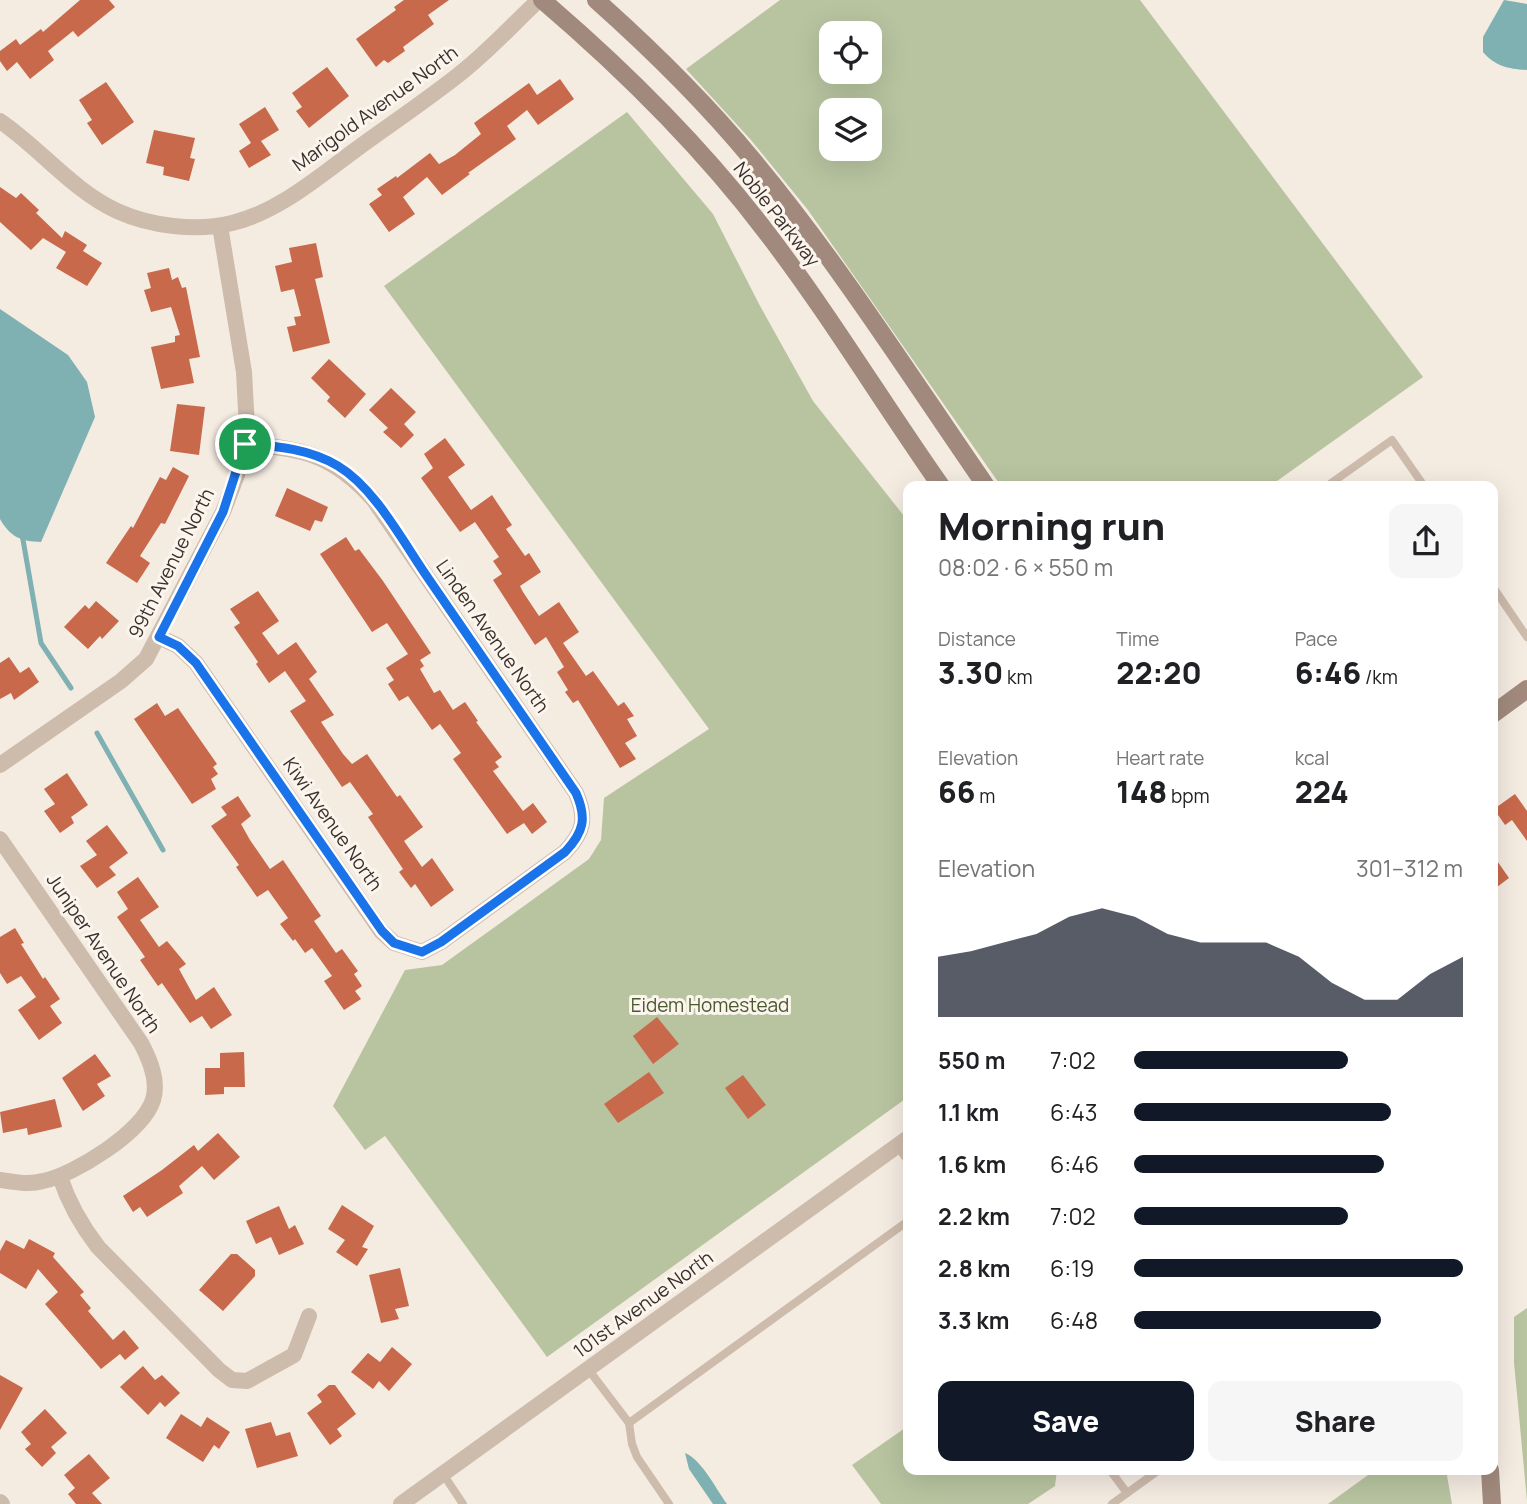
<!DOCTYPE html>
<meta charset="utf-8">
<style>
body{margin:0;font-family:Manrope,sans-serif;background:#f6f6f6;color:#202124;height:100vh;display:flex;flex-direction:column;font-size:26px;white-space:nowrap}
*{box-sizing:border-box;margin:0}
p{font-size:23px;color:#757577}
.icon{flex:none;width:38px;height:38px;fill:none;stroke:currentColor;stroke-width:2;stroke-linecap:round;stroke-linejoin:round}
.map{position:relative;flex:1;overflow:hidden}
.sheet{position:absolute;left:903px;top:481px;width:595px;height:994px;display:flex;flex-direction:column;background:#fff;border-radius:14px;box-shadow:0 7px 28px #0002}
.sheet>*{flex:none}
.controls{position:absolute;left:819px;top:21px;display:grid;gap:14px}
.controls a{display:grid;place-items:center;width:63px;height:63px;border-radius:14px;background:#fff;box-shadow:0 7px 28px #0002;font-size:35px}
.pin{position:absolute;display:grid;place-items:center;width:60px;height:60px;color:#fff;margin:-30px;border:4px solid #fff;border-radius:50%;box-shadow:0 2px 7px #0007}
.round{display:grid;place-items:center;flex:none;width:74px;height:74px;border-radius:14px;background:#f6f6f6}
.overview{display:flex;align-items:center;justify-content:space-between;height:119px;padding:0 35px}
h1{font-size:38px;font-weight:800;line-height:52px}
.figures{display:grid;grid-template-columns:repeat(3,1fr);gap:10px;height:119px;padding:7px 35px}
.figures div{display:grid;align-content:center}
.figures b{font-size:30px;font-weight:800}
.figures small{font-size:19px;font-weight:400}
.figures p{font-size:19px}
.chart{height:196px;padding:14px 35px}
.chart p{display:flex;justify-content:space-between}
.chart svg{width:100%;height:126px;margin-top:7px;fill:#111827;opacity:.7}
.button{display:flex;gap:14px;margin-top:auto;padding:14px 35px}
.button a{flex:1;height:80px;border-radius:14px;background:#111827;color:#fff;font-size:28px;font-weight:800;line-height:80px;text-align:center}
.button a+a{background:#f6f6f6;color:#202124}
ul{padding:0 35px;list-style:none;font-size:23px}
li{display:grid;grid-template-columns:112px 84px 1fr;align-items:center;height:52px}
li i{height:18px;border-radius:9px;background:#111827}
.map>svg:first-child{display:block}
</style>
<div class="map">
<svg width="1527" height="1504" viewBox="0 0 1527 1504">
<rect width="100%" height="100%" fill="#f4ebe1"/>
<!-- green -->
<g fill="#b8c4a0" fill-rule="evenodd">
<path d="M780,0H1140L1423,377L1270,486H1001L808,210L751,140L686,69ZM831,33H870V72H831ZM831,110H870V149H831Z"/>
<polygon points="627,112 713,214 759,304 813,401 908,521 908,1097 547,1357 385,1136 365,1150 333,1106 405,970 442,965 589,859 601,840 604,798 709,729 384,286"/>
<polygon points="1527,1308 1527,1501 1514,1362 1514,1317"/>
<polygon points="908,1426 908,1470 1057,1470 1055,1486 1028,1504 881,1504 852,1465"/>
<polygon points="1375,1470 1446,1470 1452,1504 1328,1504"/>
</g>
<!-- water -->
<g fill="#7fb0b2">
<path d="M1504,0L1527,4V70C1508,69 1495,66 1483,52V37Z"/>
<path d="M0,309L68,355L87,382L95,417L41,542C21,541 11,538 0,519Z"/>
<path d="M685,1453C702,1460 716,1489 727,1504H713L689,1469Z"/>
</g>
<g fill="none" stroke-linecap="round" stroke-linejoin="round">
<!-- stream -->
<g stroke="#7fb0b2" stroke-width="5">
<polyline points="22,534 41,643 71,688"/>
<polyline points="97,733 163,850"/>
</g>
</g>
<!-- building -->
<g fill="#c8694b">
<polygon points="80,0 109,0 115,7 78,37 73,31 48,51 54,60 30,79 17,62 7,71 0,61 0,51 16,39 20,45 41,29 43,32"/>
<polygon points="404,0 449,0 428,15 434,24 403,47 405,51 388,63 384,60 376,67 356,39 396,10 394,7"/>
<polygon points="327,67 349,96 309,128 296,111 302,107 292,93"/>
<polygon points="560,79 574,99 538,125 527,110 507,126 516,139 468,173 470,174 442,195 427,177 403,197 415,214 389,232 369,204 382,195 377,189 396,176 397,178 430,153 439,164 455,155 481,134 474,123 529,83 537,95"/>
<polygon points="106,82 134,122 102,145 87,123 92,120 79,100"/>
<polygon points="265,107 279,130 261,141 271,155 249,168 239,151 251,143 239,124"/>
<polygon points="154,130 195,138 190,158 195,159 189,181 163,175 164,167 146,163"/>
<polygon points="0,187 16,198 21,193 39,210 36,213 62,238 65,231 87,245 83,251 102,263 87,286 56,268 66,252 43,238 31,250 0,222"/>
<polygon points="316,243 323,277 315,279 330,343 293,352 287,327 296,325 294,317 301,316 294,289 281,292 275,266 292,262 289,248"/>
<polygon points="169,268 172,280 178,277 182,288 186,287 200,357 189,359 194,383 161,389 151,347 175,342 175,336 180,335 171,307 151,312 144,290 151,288 147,273"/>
<polygon points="329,359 366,394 345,418 327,401 330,397 311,378"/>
<polygon points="391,388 416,412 404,424 414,435 401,448 383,432 388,428 369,410"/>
<polygon points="177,404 205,407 199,455 170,451"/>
<polygon points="445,438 465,465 448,477 471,510 492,495 512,525 506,529 525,556 529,553 541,572 520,586 523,592 539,616 559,602 579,632 563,643 586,676 593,671 618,706 624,702 634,716 627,719 637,736 625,743 636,759 620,768 578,700 573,703 565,692 568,690 557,672 564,667 546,637 535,645 493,580 502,574 493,561 499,557 475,522 460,532 421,478 433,468 424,454"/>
<polygon points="173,467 189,476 165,524 161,523 140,556 150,563 137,583 106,563 131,526 133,528 160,477 166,480"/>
<polygon points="287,488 328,507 322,522 315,520 310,531 275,516"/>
<polygon points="346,537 355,551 359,549 383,581 431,653 420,660 424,666 420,669 434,693 440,690 453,710 465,702 478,721 476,722 502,757 495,762 499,767 493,771 523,811 533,803 547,822 532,834 524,823 507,834 453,759 461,753 440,724 432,730 408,696 399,701 388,684 394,680 386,668 408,654 387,623 372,632 320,554"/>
<polygon points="258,591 279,621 262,633 278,655 296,642 317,672 309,679 334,715 321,722 343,754 352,764 367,754 397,797 400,795 423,827 404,841 422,867 432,858 454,890 431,907 415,884 411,888 399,872 403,869 368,817 373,814 350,782 342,787 290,711 306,701 285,671 269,683 256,664 258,662 234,627 240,623 230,609"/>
<polygon points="96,601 119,621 102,639 100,636 88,649 64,627 85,605 89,609"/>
<polygon points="9,657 20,673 29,667 39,682 14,700 11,693 0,699 0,663"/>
<polygon points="157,703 165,716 178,708 217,764 213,767 218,774 211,779 216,789 192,804 134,719"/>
<polygon points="67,773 88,805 71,817 74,823 60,833 44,811 55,804 44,789"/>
<polygon points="1515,794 1527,811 1527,841 1512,820 1505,825 1494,809"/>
<polygon points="238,796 251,816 241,824 250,840 270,869 283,860 321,916 314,921 336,953 342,949 358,971 354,974 362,986 355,991 361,999 344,1010 324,981 332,976 312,948 305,953 295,939 293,941 280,924 288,918 268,890 257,897 236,867 239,865 211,826 227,815 221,807"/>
<polygon points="107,825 128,853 109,867 116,875 97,888 80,866 97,855 86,841"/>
<polygon points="1493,855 1509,878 1493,890"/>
<polygon points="138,877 159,907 140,920 159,947 167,941 186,964 179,969 196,1000 214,987 232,1015 211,1029 202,1016 190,1023 162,983 158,986 140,960 145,957 117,917 128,909 117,892"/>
<polygon points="15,928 24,943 21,944 43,979 45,977 60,999 50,1006 62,1023 39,1040 18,1010 36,997 21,976 7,984 0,973 0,937"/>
<polygon points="657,1017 679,1044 653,1064 633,1036"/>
<polygon points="244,1052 245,1087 224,1087 224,1094 205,1095 205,1068 220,1068 220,1053"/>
<polygon points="95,1054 111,1076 97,1084 105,1096 83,1111 62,1078"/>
<polygon points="649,1072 664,1093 618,1123 604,1104"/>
<polygon points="743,1075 766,1105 748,1119 725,1088"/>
<polygon points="55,1099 62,1127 28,1135 27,1128 3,1133 0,1112"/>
<polygon points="218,1133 240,1157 214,1180 202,1166 179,1186 183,1193 147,1217 140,1207 133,1212 123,1196 162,1170 194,1145 198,1151"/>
<polygon points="342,1205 374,1226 362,1247 368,1249 357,1266 336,1252 345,1240 328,1229"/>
<polygon points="279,1206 289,1229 295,1225 304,1244 279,1255 271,1237 256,1244 246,1221"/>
<polygon points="29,1239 55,1253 53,1257 84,1292 80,1295 91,1308 88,1311 113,1340 124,1330 139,1348 125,1360 120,1354 101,1369 45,1304 58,1292 38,1269 26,1289 0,1273 0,1251 6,1240 24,1249"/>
<polygon points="231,1254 237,1254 255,1270 255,1276 223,1311 199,1290"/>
<polygon points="400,1268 409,1306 395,1309 399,1319 381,1323 369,1275"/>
<polygon points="392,1347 412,1364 389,1391 379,1381 373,1389 351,1372 368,1353 380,1362"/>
<polygon points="143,1366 155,1380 162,1375 180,1393 165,1407 160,1402 148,1415 120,1387"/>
<polygon points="0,1375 23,1388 0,1430"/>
<polygon points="329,1385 335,1385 356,1414 337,1429 342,1436 330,1445 307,1413 322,1402 317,1395"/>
<polygon points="45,1409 67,1433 51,1447 56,1453 42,1467 25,1449 31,1444 21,1432"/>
<polygon points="181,1414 201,1427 207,1417 230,1432 219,1449 214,1445 203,1462 166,1438"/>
<polygon points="271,1422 276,1436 290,1432 298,1456 257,1468 245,1429"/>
<polygon points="89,1454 110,1478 92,1493 102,1504 76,1504 68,1494 75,1488 64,1475"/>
</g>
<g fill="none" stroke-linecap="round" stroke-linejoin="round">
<!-- lane -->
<g stroke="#cdbbac" stroke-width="8">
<polyline points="1327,486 1392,440 1424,486"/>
<polyline points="1493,587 1527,637"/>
<polyline points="897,1146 908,1161"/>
<polyline points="588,1369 629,1423 632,1444 637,1457 669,1504"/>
<polyline points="629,1423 908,1221"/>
<polyline points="1110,1470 1127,1493"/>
<polyline points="443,1474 463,1504"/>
<polyline points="1112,1504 1159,1470"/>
</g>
<!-- street -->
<g stroke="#cdbbac" stroke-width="16">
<path d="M0,121C41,149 72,190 117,211C150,226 196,232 232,223C278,212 317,178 354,151C388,126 424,102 457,76C487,53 512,25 539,0"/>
<path d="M159,637L178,646L196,663L381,931L394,943L422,952L441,942L565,852C584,832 587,818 576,793L373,499C333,455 303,448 245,444"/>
<polyline points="0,765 121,681 146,659 223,512 237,475 245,444 247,429 244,372 220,226"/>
<path d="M0,839L141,1043C150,1060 159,1081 153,1100C143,1132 74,1175 43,1181C29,1185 14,1182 0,1180"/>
<path d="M60,1177C69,1204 81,1225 98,1247L219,1370L232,1380L247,1381L294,1355L309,1316"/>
<polyline points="0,1502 2,1504"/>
<polyline points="401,1504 908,1138"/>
</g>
<!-- secondary -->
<g stroke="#a18a7d" stroke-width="18">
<path d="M542,0C624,70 701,146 767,233C829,314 882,402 941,486"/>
<path d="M596,0C651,49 705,102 752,159C838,262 910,376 986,486"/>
<polyline points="1493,714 1527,689"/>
<polyline points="1490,1470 1492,1504"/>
</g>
</g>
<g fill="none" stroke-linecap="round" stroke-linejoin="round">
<defs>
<path id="route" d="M245,444C277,446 310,449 338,466C375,488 403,542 428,578C477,650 527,721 576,793C587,818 584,832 565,852L441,942L422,952L394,943L382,931L196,663L178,646L159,637L223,512Z"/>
</defs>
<!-- route casing -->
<use href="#route" stroke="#fff" stroke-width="14"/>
<!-- route -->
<use href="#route" stroke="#1a73e8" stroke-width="9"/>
</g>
<g text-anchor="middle" stroke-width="6" stroke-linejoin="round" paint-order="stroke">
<!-- street labels -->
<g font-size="19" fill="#3b302b" stroke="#fbf5ee">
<text transform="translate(375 108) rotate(-36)" y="7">Marigold Avenue North</text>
<text transform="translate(777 214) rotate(52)" y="7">Noble Parkway</text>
<text transform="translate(171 563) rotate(-63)" y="7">99th Avenue North</text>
<text transform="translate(493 636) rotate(55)" y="7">Linden Avenue North</text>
<text transform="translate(333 824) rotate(55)" y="7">Kiwi Avenue North</text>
<text transform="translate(104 953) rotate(56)" y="7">Juniper Avenue North</text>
<text transform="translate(643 1304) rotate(-36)" y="7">101st Avenue North</text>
</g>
<!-- park labels -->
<g font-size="19" fill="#4a5a2e" stroke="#fbf5ee">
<text x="710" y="1012">Eidem Homestead</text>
</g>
</g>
</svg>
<div class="controls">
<a><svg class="icon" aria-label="locate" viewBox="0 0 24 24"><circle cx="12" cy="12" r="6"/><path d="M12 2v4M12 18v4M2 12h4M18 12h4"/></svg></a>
<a><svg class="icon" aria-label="layers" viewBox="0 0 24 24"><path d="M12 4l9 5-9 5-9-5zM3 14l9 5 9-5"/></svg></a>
</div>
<div class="pin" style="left:245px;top:444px;background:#1e9e55"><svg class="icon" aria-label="arrive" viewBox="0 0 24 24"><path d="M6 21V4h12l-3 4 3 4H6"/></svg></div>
<section class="sheet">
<div class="overview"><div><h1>Morning run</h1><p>08:02 · 6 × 550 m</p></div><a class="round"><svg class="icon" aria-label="share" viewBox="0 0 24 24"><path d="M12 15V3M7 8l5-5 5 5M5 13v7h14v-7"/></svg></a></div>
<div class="figures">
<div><p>Distance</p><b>3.30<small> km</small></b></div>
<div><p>Time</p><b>22:20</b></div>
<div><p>Pace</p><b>6:46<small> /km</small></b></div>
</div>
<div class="figures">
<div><p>Elevation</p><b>66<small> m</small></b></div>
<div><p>Heart rate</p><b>148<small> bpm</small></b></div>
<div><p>kcal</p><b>224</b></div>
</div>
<div class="chart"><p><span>Elevation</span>301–312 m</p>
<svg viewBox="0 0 160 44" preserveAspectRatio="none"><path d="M0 44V23L10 21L20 18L30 15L40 9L50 6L60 9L70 15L80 18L90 18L100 18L110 23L120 32L130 38L140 38L150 29L160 23V44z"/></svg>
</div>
<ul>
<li><b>550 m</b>7:02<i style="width:65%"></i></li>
<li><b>1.1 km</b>6:43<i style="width:78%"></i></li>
<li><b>1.6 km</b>6:46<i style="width:76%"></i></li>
<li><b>2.2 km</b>7:02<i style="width:65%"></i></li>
<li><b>2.8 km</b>6:19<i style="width:100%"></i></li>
<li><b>3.3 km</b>6:48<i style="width:75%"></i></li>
</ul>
<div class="button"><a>Save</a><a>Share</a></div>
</section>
</div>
